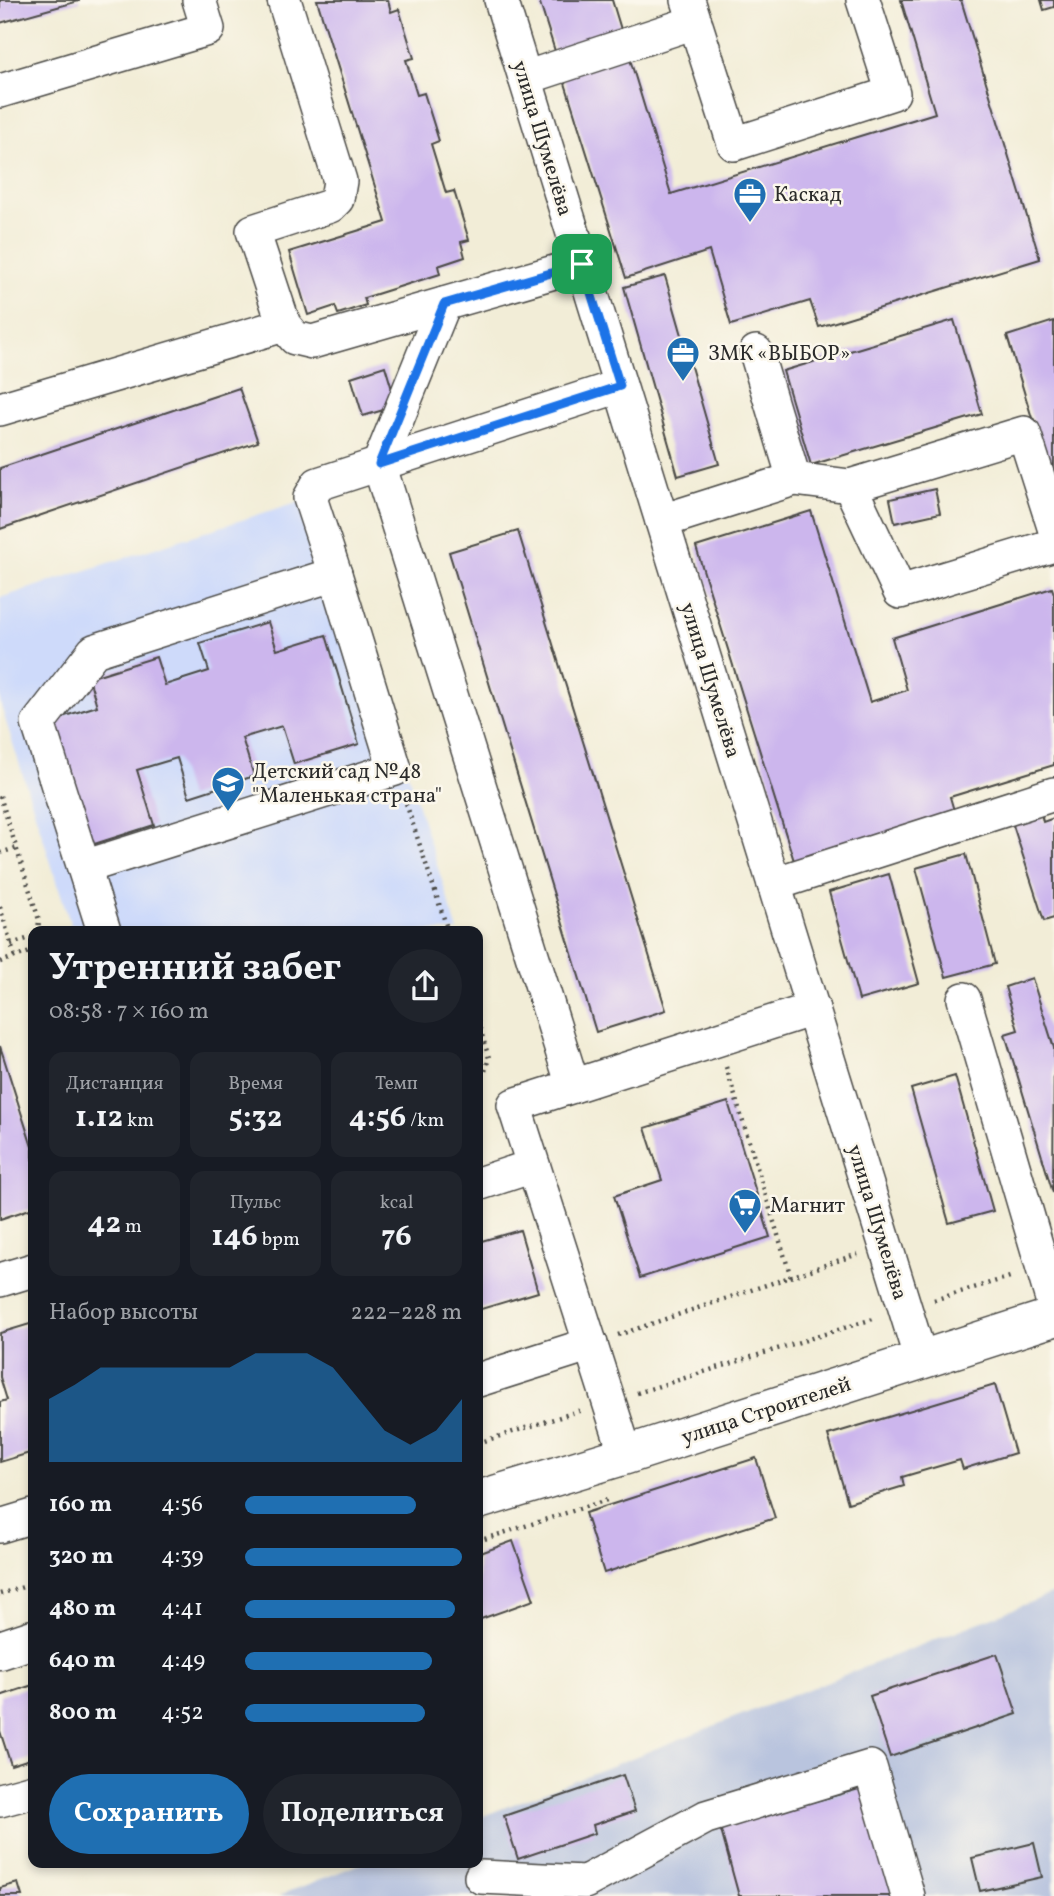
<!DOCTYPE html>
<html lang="ru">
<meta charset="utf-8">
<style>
body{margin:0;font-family:Vollkorn,serif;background:#20242c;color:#f1f3f6;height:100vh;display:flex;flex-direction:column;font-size:26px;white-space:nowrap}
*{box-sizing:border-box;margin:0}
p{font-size:23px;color:#9ea1a6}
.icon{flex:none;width:38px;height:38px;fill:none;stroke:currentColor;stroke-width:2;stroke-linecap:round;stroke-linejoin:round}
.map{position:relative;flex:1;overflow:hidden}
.side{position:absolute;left:28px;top:926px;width:455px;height:942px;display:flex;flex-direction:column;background:#171b24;border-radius:14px;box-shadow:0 4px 10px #0003}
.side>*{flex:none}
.pin{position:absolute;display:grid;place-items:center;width:60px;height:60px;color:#fff;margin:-30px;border-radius:14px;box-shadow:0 4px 10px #0006}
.round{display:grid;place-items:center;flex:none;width:74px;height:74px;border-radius:37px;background:#20242c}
.headline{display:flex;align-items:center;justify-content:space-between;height:119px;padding:0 21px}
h1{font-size:38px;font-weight:700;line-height:52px}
.figures{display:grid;grid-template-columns:repeat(3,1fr);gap:10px;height:119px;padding:7px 21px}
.figures div{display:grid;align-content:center;border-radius:14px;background:#20242c;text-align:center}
.figures b{font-size:30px;font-weight:700}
.figures small{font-size:19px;font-weight:400}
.figures p{font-size:19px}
.chart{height:196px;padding:14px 21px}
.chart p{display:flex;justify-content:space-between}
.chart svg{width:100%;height:126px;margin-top:7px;fill:#1f6fb2;opacity:.7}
.action{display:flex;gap:14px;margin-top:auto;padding:14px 21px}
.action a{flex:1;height:80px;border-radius:42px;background:#1f6fb2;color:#fff;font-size:28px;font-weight:700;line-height:80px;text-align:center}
.action a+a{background:#20242c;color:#f1f3f6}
ul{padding:0 21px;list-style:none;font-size:23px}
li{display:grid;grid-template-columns:112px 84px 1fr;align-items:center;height:52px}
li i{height:18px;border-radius:9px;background:#1f6fb2}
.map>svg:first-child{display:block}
</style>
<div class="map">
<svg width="1054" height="1896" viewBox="0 0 1054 1896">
<rect width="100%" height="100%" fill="#fbf7ec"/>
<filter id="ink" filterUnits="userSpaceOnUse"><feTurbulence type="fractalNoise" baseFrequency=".0143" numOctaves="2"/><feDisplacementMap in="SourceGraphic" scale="14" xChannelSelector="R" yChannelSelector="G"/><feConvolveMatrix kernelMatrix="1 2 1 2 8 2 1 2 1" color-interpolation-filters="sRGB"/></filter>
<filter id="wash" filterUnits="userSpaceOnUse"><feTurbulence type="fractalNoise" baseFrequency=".00686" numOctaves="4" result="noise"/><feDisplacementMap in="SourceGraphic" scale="28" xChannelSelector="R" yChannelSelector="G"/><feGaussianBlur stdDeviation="1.57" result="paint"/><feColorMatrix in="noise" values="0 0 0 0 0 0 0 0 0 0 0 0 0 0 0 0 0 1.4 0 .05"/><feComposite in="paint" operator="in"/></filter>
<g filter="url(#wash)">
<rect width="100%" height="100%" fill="#f2edd7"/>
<!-- built -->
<polygon fill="#cedafa" points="319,495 458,931 80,931 77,924 71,926 0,703 0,598"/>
<!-- industrial -->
<polygon fill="#b9c4de" points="1054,1593 1054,1896 278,1896 365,1862 478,1862 478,1818"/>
<g id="blocks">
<!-- building -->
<g fill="#ccb6ed">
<polygon points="0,0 79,0 79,1 0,23"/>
<polygon points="317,0 388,0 391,12 399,9 414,58 406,60 417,95 424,93 439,141 431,144 446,193 454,191 469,240 461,242 465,257 438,266 440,274 364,298 366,305 338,314 335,306 308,315 289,252 386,222"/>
<polygon points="539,0 612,0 671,194 935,113 901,0 961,0 1040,259 819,327 810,301 731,325 709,251 626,278"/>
<polygon points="1041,0 1054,0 1054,7 1044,10"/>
<polygon points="665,276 719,464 678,476 624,287"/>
<polygon points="954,320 982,414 811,465 783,371"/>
<polygon points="1054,321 1054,487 1053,487 1007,336"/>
<polygon points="385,366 397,406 363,416 351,377"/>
<polygon points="239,388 258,442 0,529 0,468"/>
<polygon points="935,489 940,513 895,523 890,499"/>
<polygon points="811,511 870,702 907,690 892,638 1052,588 1054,594 1054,765 950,797 955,814 795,864 696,547"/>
<polygon points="518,531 666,1010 596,1032 449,552"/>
<polygon points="268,622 277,650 326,635 359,744 294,764 282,726 242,738 254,776 189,797 177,758 137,770 154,825 88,846 49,721 97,706 89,678 156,657 165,685 209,671 200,643"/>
<polygon points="1041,813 1043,822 1054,818 1054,918 1044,921 1012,822"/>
<polygon points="966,854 995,964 946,977 916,868"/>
<polygon points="889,874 919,983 859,1000 829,892"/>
<polygon points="1032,978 1054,1048 1053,1193 1005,1034 1018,1030 1005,987"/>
<polygon points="0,1046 33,1150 33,1208 0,1219"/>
<polygon points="955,1076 993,1211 949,1223 911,1089"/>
<polygon points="728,1102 770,1237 640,1278 614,1196 662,1180 645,1128"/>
<polygon points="520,1230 538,1292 478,1310 478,1242"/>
<polygon points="33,1323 33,1452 0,1462 0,1402 7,1400 0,1377 0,1333"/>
<polygon points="995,1385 1015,1453 963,1469 960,1460 902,1477 904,1486 848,1503 828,1435"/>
<polygon points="756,1458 775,1518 604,1573 585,1513"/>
<polygon points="513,1541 534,1600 478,1620 478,1554"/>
<polygon points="997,1654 1017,1714 890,1757 870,1696"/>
<polygon points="33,1685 33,1758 11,1765 0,1731 0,1696"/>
<polygon points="623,1775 635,1811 593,1825 595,1833 518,1859 504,1816"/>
<polygon points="863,1788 892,1896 739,1896 720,1827"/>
<polygon points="1034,1843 1042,1877 980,1891 972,1858"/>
<polygon points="18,1883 22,1896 0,1896 0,1888"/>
</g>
</g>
</g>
<g filter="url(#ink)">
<use href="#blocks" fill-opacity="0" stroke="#494845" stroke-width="2"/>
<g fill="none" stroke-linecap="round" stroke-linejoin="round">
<defs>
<g id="minor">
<polyline points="284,0 340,181 337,199 330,206 253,231 284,325 295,338 312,342 582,264"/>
<polyline points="501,0 921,1360"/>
<polyline points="688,0 734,144 893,93 863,0"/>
<polyline points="525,78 695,22"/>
<polyline points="0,91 208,29 199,0"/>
<polyline points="444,304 379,464 573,1086"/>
<polyline points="756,352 794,479"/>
<polyline points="0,409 284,325"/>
<polyline points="850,486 900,592 1054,545"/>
<polyline points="662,521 794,479 850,486 1024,433 1054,527"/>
<polyline points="84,867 395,769 335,574"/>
<polyline points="774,884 1054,794"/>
<polyline points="104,931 38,723 94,651 335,574 310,498 318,484 620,386"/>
<polyline points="964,999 1054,1306"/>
<polyline points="478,1184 533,1166"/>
<polyline points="0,1280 33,1270"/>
<polyline points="478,1380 591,1344"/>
<polyline points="626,1455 514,1105 813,1009"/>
<polyline points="0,1526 33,1516"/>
<polyline points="0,1800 33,1791"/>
<polyline points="481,1877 585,1882 706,1817 870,1767 908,1896"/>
</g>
<g id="major">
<polyline points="478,1500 626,1455 1054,1317"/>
<polyline points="0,1650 33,1639"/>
</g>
</defs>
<!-- minor casing -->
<use href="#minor" stroke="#494845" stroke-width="36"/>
<!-- major casing -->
<use href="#major" stroke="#494845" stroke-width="41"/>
<!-- path -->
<g stroke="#494845" stroke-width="4.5" stroke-dasharray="2 5" stroke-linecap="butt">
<polyline points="0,796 39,920 38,931"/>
<polyline points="404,797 448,931"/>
<polyline points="0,853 16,848"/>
<polyline points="0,907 15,957"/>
<polyline points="11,944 33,937"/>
<polyline points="0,962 33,951"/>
<polyline points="478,1022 489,1058 485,1071"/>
<polyline points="726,1067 791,1277"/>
<polyline points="934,1300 1013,1276"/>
<polyline points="618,1335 858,1254"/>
<polyline points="637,1393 876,1318"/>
<polyline points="478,1443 582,1410"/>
<polyline points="478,1541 610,1499"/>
<polyline points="0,1594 33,1584"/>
</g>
<!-- minor -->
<use href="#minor" stroke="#fff" stroke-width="33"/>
<!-- major -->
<use href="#major" stroke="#fff" stroke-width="38"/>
</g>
</g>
<g fill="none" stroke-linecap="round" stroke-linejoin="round" filter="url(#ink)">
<defs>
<polygon id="route" points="582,264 620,386 379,464 444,304"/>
</defs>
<!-- route casing -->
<use href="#route" stroke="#fff" stroke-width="14"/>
<!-- route -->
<use href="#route" stroke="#1a73e8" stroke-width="9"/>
</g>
<!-- icons -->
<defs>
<symbol id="office-pin" viewBox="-11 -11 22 30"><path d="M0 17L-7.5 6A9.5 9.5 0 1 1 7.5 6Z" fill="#1f6fb2" stroke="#fbf7ec"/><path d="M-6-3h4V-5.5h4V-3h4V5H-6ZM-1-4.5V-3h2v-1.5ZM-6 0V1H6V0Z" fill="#fff"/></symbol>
<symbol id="school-pin" viewBox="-11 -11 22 30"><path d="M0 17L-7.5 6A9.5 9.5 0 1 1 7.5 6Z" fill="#1f6fb2" stroke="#fbf7ec"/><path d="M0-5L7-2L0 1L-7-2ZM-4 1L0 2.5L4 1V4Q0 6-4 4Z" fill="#fff"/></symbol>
<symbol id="supermarket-pin" viewBox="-11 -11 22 30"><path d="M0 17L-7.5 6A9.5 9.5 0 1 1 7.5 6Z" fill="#1f6fb2" stroke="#fbf7ec"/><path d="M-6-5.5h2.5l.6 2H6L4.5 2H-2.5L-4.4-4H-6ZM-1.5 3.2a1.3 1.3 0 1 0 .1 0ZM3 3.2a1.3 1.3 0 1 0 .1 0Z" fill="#fff"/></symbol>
</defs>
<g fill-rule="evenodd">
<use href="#office-pin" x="731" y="175" width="38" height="52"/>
<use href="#office-pin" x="664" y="334" width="38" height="52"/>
<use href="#school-pin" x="209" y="764" width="38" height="52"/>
<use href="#supermarket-pin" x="726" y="1186" width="38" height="52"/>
</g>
<g text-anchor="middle" stroke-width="5" stroke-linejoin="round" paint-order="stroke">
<!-- street labels -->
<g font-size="21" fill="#2b2b2b" stroke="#fbf7ec">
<text transform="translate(543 138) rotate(73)" y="7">улица Шумелёва</text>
<text transform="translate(711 680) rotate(73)" y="7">улица Шумелёва</text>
<text transform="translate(878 1222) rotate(73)" y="7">улица Шумелёва</text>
<text transform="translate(766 1410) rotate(-18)" y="7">улица Строителей</text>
</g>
<!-- poi labels -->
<g font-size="21" fill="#2b2b2b" stroke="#fbf7ec" text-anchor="start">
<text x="774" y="201">Каскад</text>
<text x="708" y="360">ЗМК «ВЫБОР»</text>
<text x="252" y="778">Детский сад №48<tspan x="252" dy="24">"Маленькая страна"</tspan></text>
<text x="770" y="1212">Магнит</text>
</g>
</g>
</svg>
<div class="pin" style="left:582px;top:264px;background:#1e9e55"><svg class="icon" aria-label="arrive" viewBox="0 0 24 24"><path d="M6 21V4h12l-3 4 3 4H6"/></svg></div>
<section class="side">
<div class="headline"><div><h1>Утренний забег</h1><p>08:58 · 7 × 160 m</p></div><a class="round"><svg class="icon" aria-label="share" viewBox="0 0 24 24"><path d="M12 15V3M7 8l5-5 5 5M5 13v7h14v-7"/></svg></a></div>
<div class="figures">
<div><p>Дистанция</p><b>1.12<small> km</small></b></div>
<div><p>Время</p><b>5:32</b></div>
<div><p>Темп</p><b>4:56<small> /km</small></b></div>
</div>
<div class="figures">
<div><b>42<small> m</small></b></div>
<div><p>Пульс</p><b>146<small> bpm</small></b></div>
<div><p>kcal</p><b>76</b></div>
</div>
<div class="chart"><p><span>Набор высоты</span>222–228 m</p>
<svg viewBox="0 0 160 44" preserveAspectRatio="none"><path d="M0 44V22L10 17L20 11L30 11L40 11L50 11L60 11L70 11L80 6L90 6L100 6L110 11L120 22L130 33L140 38L150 33L160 22V44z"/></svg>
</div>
<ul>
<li><b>160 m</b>4:56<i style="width:79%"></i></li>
<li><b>320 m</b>4:39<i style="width:100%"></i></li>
<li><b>480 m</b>4:41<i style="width:97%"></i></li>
<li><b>640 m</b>4:49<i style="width:86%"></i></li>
<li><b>800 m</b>4:52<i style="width:83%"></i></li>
</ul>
<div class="action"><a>Сохранить</a><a>Поделиться</a></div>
</section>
</div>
